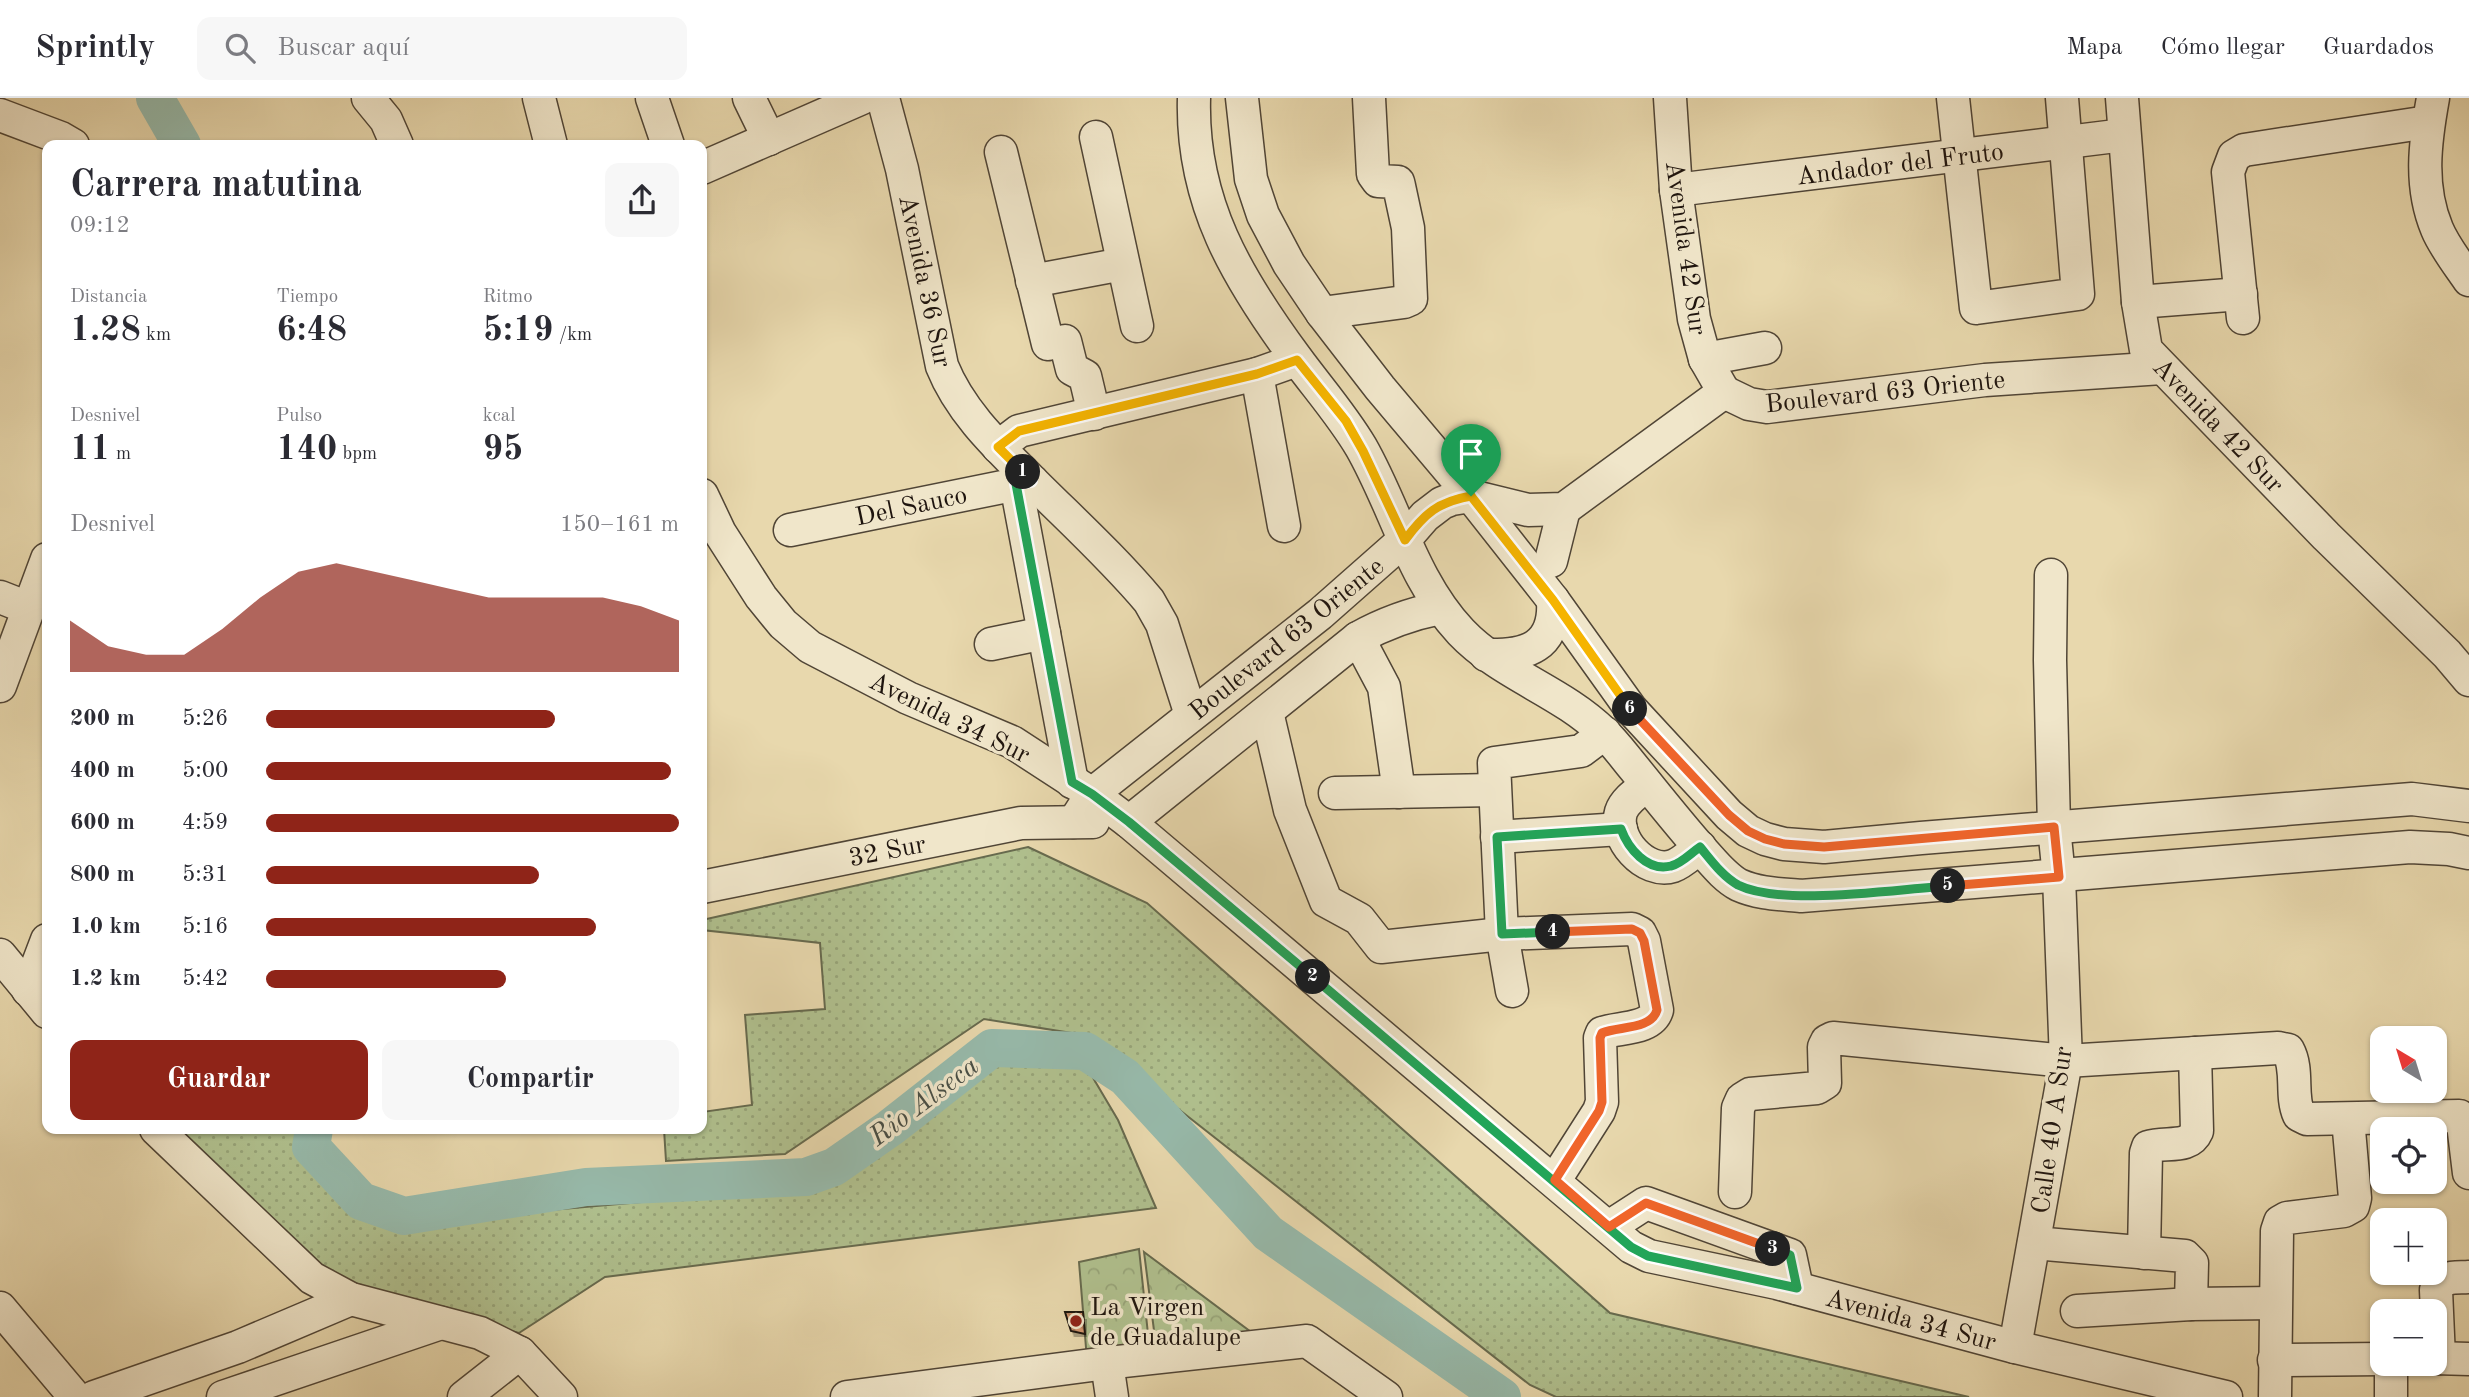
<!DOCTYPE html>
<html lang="es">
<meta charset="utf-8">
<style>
body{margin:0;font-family:"Old Standard TT",serif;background:#f7f7f7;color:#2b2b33;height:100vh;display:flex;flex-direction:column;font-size:26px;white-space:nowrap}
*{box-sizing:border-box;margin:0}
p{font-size:23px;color:#7c7c81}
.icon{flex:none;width:38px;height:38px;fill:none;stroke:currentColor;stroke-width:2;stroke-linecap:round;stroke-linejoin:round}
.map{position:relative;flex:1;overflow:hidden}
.sheet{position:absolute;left:42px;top:42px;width:665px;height:994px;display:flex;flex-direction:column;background:#fff;border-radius:14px;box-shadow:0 2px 5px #0004}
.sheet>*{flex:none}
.needle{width:46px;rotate:322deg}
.tools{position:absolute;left:2370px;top:928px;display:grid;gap:14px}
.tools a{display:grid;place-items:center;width:77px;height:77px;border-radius:14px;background:#fff;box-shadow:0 2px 5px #0004;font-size:35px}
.pin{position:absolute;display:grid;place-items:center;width:60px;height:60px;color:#fff;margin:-72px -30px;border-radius:50% 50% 50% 0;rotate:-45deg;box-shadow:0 0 7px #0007}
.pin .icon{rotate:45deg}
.km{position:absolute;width:35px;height:35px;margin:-18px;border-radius:50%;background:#222;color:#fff;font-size:19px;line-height:35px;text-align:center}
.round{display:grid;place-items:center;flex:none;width:74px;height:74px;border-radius:14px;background:#f7f7f7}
.head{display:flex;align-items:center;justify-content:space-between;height:119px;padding:0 28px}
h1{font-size:38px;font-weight:700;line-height:52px}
.stats{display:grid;grid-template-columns:repeat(3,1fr);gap:10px;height:119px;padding:7px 28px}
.stats div{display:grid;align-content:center}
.stats b{font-size:35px;font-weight:700}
.stats small{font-size:19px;font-weight:400}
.stats p{font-size:19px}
.chart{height:196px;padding:14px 28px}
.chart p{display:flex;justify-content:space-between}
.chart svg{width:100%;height:126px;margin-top:7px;fill:#8f2418;opacity:.7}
.cta{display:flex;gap:14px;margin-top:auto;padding:14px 28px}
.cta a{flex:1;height:80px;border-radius:14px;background:#8f2418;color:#fff;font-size:28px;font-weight:700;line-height:80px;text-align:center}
.cta a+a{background:#f7f7f7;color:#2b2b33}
ul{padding:0 28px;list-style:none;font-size:23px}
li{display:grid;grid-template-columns:112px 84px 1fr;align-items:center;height:52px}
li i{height:18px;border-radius:9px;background:#8f2418}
header{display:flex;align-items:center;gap:42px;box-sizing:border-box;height:98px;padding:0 35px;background:#fff;border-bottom:2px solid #e1e1e2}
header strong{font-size:33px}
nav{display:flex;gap:38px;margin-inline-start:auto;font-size:24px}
.search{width:490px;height:63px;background:#f7f7f7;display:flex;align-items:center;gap:18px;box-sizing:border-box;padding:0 24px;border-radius:14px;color:#7c7c81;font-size:26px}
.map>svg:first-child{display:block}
</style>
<header>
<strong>Sprintly</strong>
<div class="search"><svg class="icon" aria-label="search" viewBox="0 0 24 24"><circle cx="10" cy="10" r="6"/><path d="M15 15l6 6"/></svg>Buscar aquí</div>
<nav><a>Mapa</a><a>Cómo llegar</a><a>Guardados</a></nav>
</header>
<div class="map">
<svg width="2469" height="1299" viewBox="0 0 2469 1299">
<defs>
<pattern id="grass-dots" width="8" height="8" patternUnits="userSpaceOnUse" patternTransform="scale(1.75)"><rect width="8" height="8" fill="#b0c08e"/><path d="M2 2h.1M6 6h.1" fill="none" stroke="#97a479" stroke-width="1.8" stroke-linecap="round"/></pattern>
<pattern id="park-crowns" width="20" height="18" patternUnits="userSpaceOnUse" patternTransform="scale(1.75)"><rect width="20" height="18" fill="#b0c08e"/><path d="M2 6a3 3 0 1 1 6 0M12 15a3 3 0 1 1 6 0" fill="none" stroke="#97a479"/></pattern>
<pattern id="building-back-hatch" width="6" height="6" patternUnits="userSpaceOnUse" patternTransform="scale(1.75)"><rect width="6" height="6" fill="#d2966e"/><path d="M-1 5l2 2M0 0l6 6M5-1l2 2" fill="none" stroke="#aa7959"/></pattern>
<filter id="shadow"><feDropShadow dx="4.5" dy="8" stdDeviation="0" flood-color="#0004"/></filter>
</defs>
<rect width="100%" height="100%" fill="#e8d8ad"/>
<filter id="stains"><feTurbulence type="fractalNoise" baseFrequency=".00286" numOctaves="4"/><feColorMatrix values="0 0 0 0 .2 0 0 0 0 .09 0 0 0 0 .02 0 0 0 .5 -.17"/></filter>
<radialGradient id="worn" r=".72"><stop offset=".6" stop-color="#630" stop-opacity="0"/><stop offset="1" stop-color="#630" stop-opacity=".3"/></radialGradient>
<!-- grass -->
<g fill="url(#grass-dots)" stroke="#676a4e" stroke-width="2">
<polygon points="1028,749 1147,805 1610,1215 1969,1299 1556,1299 1530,1287 1084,937 984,921 785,1056 666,1063 664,1031 702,1031 702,1014 752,1007 745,917 825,911 820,845 702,832 702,822"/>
<polygon points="1005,961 1086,968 1118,1022 1156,1110 605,1179 519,1235 340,1188 179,1031 302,1031 300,1047 381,1127 813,1089"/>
</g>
<!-- park -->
<g fill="url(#park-crowns)" stroke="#676a4e" stroke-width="2">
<polygon points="1139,1151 1150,1255 1087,1262 1079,1164"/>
<polygon points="1144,1154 1259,1240 1157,1256"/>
</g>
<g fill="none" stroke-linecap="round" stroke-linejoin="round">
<!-- river -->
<g stroke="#97baab" stroke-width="38">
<polyline points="155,0 182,47"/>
<polyline points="314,1031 311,1049 361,1103 404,1118 586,1089 806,1079 834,1069 890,1030 992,950 1085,953 1125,979 1268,1135 1502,1299"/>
</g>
</g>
<!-- building -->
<polygon fill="url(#building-back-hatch)" stroke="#1e140e" stroke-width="2" filter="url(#shadow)" points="1065,1214 1083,1214 1085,1236 1071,1233"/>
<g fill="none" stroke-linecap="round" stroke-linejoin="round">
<defs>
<g id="minor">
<polyline points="368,0 386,22 397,47"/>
<polyline points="539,0 551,47"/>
<polyline points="652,0 668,47"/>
<polyline points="749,0 769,41"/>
<path d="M883,0L902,71L942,268C960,313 996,347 1030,381C1070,421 1113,460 1149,503L1162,526L1191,617"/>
<path d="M1194,0C1191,104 1237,180 1296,260C1318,290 1342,317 1361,349C1396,410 1412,482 1461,534C1502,577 1561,593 1603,634C1614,644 1624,658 1634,670C1656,697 1678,725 1701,751C1713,764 1724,779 1739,787C1759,796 1780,796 1801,798L2410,749L2449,751L2469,755"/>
<polyline points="1242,0 1251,81 1263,117 1289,166 1322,215 1380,290 1471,398 1553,502 1631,611 1729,717 1748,733 1765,741 1784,746 1824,749 1921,740 2412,701 2469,708"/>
<polyline points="1670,0 1676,92 1694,221 1705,261 1724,294"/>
<polyline points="1953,0 1976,210 2078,196 2062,0"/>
<polyline points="2122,0 2138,204 2146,252 2326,438 2447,556 2469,582"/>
<path d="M2433,0C2425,44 2419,88 2437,131C2444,148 2458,166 2469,182"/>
<polyline points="0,17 61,40 73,47"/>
<polyline points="1096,39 1137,228"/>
<polyline points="1001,54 1048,246"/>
<polyline points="702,70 862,0"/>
<polyline points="1676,92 2124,37"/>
<polyline points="1032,183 1123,166"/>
<polyline points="2138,204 2241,196"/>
<polyline points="1322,215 1404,204 1411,201 1408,130 1399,88 1398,84 1378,83 1373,76 1369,0"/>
<polyline points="2243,220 2228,74 2234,58 2244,52 2428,24"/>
<polyline points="1065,243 1072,271 1085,278 1094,316"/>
<polyline points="1705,261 1765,250"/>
<polyline points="1257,276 1284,428"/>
<polyline points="1724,294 1749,306 1767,309 1985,282 2162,270"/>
<polyline points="998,349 1019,333 1257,276 1297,262"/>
<polyline points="1016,386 1072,684"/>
<polyline points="702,397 720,435 761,499 783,526 810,549 908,600 1012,644 1092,696 1129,724 1631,1149 1649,1158 1777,1185 2015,1249 2226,1299"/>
<polyline points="790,432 1032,383"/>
<polyline points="1551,463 1564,411"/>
<polyline points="0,499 28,510"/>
<polyline points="1358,540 1384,589 1399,694"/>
<polyline points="991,546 1044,535"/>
<path d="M1486,557C1527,558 1556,549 1553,502"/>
<polyline points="0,588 47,461"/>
<path d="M1267,614L1290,712L1326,803L1359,821L1381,849L1502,836L1632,831L1640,835L1644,843L1657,912C1651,932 1619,929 1602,935L1600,940L1602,1004L1599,1013L1555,1082"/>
<path d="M1647,687C1638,694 1625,702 1621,714C1613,740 1645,777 1673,768C1682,765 1692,755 1700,749"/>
<polyline points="1335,695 1494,692"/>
<polyline points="1074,724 1092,696 1320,516 1405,441 1425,418 1442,405 1452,401 1471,398 1528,412 1564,411 1724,294"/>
<path d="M1129,724L1358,540C1385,525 1410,516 1440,510"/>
<polyline points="1497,739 1621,731"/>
<polyline points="702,789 1021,725 1093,724"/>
<polyline points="0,857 47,914"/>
<polyline points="28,892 47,842"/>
<polyline points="1512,893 1502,836 1494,665 1581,653 1605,635"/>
<polyline points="156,1031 312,1180 351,1201 480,1235 520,1255 561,1299"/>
<path d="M1735,1094L1738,1010L1742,1001L1750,996L1817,990L1825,985L1824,949L1827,943L1833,940L2066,963L2278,950L2288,952C2299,972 2290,997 2299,1017L2307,1021L2459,1018L2463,1026L2469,1075"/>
<polyline points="1609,1129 1646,1105 1790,1157 1797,1190"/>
<polyline points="2034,1145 2185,1158 2192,1165 2191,1206"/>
<path d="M2144,1155L2146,1055L2148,1049C2165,1043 2189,1052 2197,1033L2195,955"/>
<polyline points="0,1210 75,1299"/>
<polyline points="2077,1213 2191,1206 2275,1205"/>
<polyline points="2015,1249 2066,963 2059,779 2054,729 2050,562 2051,477"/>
<polyline points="2434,1260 2469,1261"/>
<path d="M2439,1260L2436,1192C2442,1177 2455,1180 2469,1179"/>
<polyline points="2274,1262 2382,1261"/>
<polyline points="1107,1265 1112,1299"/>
<polyline points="94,1299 238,1249 351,1201"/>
<polyline points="223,1299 441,1225"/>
<polyline points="464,1299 520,1255"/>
<polyline points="847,1299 1107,1265 1307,1243 1386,1299"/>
<polyline points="2275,1299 2277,1133 2280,1124 2287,1120 2344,1113 2353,1108 2355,1100 2348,1021"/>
<polyline points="2391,1299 2391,1265"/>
</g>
</defs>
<!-- minor casing -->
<use href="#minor" stroke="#504536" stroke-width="35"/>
<!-- minor -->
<use href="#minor" stroke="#f0e6ca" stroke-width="32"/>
</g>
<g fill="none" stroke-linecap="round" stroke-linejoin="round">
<defs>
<path id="split-1" d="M1023,374L998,349L1019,333L1257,276L1297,262L1346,323L1363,353L1405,442C1425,415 1438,404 1471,398"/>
<polyline id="split-2" points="1023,374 1031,383 1016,386 1072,684 1092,696 1129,724 1313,879"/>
<polyline id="split-3" points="1313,879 1631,1149 1648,1158 1797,1190 1790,1157 1773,1151"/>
<path id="split-4" d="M1553,834L1632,831L1640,835L1644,843L1657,912C1651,932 1619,928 1602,935L1600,940L1602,1004L1599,1013L1555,1082L1609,1129L1646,1105L1773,1151"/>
<path id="split-5" d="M1553,834L1502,836L1497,739L1621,731C1628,750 1647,774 1671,768C1681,766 1691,755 1700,749C1711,762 1722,778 1738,787C1783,809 1896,791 1948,788"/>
<polyline id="split-6" points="1630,611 1729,717 1748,733 1765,741 1784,746 1824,749 2054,729 2059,779 1948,788"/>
<polyline id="split-7" points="1471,398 1553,502 1630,611"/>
</defs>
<!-- split-1 casing -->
<use href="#split-1" stroke="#fff" stroke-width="14"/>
<!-- split-2 casing -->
<use href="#split-2" stroke="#fff" stroke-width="14"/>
<!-- split-3 casing -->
<use href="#split-3" stroke="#fff" stroke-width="14"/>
<!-- split-4 casing -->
<use href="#split-4" stroke="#fff" stroke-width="14"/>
<!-- split-5 casing -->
<use href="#split-5" stroke="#fff" stroke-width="14"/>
<!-- split-6 casing -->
<use href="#split-6" stroke="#fff" stroke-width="14"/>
<!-- split-7 casing -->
<use href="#split-7" stroke="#fff" stroke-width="14"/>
<!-- split-1 -->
<use href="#split-1" stroke="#f5b400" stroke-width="9"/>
<!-- split-2 -->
<use href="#split-2" stroke="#22a559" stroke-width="9"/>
<!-- split-3 -->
<use href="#split-3" stroke="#22a559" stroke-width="9"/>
<!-- split-4 -->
<use href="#split-4" stroke="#f0652b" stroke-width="9"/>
<!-- split-5 -->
<use href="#split-5" stroke="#22a559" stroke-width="9"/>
<!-- split-6 -->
<use href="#split-6" stroke="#f0652b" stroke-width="9"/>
<!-- split-7 -->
<use href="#split-7" stroke="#f5b400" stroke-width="9"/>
</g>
<!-- markers -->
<circle fill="#8f2418" stroke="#f0e6ca" stroke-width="2.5" cx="1076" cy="1223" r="7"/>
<g text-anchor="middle" stroke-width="7" stroke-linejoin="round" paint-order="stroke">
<!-- street labels -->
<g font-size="26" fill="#1e140e" stroke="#f0e6ca">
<text transform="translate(1900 65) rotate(-7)" y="9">Andador del Fruto</text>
<text transform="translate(1687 150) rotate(82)" y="9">Avenida 42 Sur</text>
<text transform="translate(926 183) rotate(78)" y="9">Avenida 36 Sur</text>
<text transform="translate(1885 293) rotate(-6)" y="9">Boulevard 63 Oriente</text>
<text transform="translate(2219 327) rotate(46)" y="9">Avenida 42 Sur</text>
<text transform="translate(911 407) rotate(-12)" y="9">Del Sauco</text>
<text transform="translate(1286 540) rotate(-39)" y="9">Boulevard 63 Oriente</text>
<text transform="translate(950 619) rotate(26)" y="9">Avenida 34 Sur</text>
<text transform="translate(887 752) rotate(-11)" y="9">32 Sur</text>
<text transform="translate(2051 1032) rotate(-82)" y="9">Calle 40 A Sur</text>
<text transform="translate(1911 1221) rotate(15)" y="9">Avenida 34 Sur</text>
</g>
<!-- poi labels -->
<g font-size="26" fill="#1e140e" stroke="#f0e6ca" text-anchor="start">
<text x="1090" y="1217">La Virgen<tspan x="1090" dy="30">de Guadalupe</tspan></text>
</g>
<!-- water labels -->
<g font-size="28" font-style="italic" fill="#484e45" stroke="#f0e6ca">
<text transform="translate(923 1002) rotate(-37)" y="10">Rio Alseca</text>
</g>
</g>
<rect width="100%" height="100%" filter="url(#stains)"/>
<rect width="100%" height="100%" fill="url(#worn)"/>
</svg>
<div class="tools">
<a><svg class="needle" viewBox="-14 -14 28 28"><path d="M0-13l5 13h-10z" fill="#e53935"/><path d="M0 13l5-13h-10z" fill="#7c7c81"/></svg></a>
<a><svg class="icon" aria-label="locate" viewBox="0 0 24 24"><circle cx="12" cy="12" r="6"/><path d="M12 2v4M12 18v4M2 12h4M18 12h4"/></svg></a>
<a>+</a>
<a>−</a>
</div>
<div class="pin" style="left:1471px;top:398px;background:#1e9e55"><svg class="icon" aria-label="arrive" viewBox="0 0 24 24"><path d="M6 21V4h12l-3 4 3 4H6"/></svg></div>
<b class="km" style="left:1023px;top:374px">1</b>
<b class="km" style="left:1313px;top:879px">2</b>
<b class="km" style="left:1773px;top:1151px">3</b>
<b class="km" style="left:1553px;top:834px">4</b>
<b class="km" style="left:1948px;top:788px">5</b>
<b class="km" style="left:1630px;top:611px">6</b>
<section class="sheet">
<div class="head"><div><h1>Carrera matutina</h1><p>09:12</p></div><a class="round"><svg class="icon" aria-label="share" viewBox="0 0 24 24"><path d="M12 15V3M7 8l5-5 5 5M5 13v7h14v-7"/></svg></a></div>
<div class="stats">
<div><p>Distancia</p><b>1.28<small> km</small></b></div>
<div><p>Tiempo</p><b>6:48</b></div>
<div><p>Ritmo</p><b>5:19<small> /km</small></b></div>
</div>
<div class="stats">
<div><p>Desnivel</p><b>11<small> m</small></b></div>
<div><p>Pulso</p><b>140<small> bpm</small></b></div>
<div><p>kcal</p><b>95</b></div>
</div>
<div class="chart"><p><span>Desnivel</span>150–161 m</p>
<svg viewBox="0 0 160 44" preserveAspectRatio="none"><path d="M0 44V26L10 35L20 38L30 38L40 29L50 18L60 9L70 6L80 9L90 12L100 15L110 18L120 18L130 18L140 18L150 21L160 26V44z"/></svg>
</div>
<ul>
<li><b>200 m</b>5:26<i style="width:70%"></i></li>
<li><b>400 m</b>5:00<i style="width:98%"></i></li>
<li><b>600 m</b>4:59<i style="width:100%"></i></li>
<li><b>800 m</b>5:31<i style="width:66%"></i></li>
<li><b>1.0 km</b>5:16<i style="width:80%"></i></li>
<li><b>1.2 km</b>5:42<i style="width:58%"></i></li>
</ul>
<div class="cta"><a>Guardar</a><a>Compartir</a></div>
</section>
</div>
